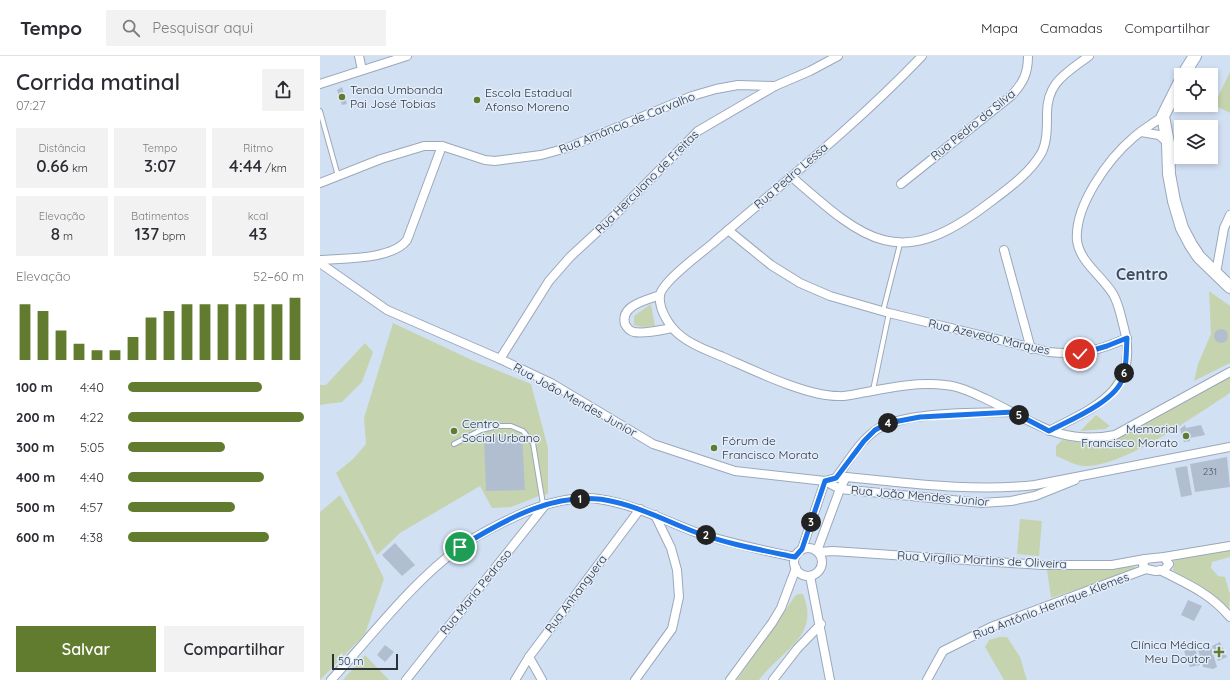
<!DOCTYPE html>
<html lang="pt">
<meta charset="utf-8">
<style>
body{margin:0;font-family:Quicksand,sans-serif;background:#f2f2f3;color:#2b2b33;height:100vh;display:flex;flex-direction:column;font-size:15px;white-space:nowrap}
*{box-sizing:border-box;margin:0}
p{font-size:13px;color:#7c7c81}
.icon{flex:none;width:22px;height:22px;fill:none;stroke:currentColor;stroke-width:2;stroke-linecap:round;stroke-linejoin:round}
.map{position:relative;flex:1;overflow:hidden}
.side{display:flex;flex-direction:column;background:#fff;width:320px}
.side>*{flex:none}
.tools{position:absolute;left:854px;top:12px;display:grid;gap:8px}
.tools a{display:grid;place-items:center;width:44px;height:44px;border-radius:0px;background:#fff;box-shadow:0 2px 6px #0003;font-size:20px}
.scale{position:absolute;left:12px;bottom:10px;width:66px;box-sizing:border-box;padding-left:4px;border:2px solid #2e333a;border-top:0;font-size:11px;line-height:14px;white-space:nowrap;color:#2e333a;-webkit-text-stroke:3px #e2edfc;paint-order:stroke}
.pin{position:absolute;display:grid;place-items:center;width:34px;height:34px;color:#fff;margin:-17px;border:2px solid #fff;border-radius:50%;box-shadow:0 1px 4px #0007}
.km{position:absolute;width:20px;height:20px;margin:-10px;border-radius:50%;background:#222;color:#fff;font-size:11px;line-height:20px;text-align:center}
.round{display:grid;place-items:center;flex:none;width:42px;height:42px;border-radius:0px;background:#f2f2f3}
.headline{display:flex;align-items:center;justify-content:space-between;height:68px;padding:0 16px}
h1{font-size:22px;font-weight:600;line-height:30px}
.stats{display:grid;grid-template-columns:repeat(3,1fr);gap:6px;height:68px;padding:4px 16px}
.stats div{display:grid;align-content:center;border-radius:0px;background:#f2f2f3;text-align:center}
.stats b{font-size:17px;font-weight:600}
.stats small{font-size:11px;font-weight:400}
.stats p{font-size:11px}
.chart{height:112px;padding:8px 16px}
.chart p{display:flex;justify-content:space-between}
.chart svg{width:100%;height:72px;margin-top:4px;stroke:#627c2f;stroke-width:6}
.action{display:flex;gap:8px;margin-top:auto;padding:8px 16px}
.action a{flex:1;height:46px;border-radius:0px;background:#627c2f;color:#fff;font-size:16px;font-weight:600;line-height:46px;text-align:center}
.action a+a{background:#f2f2f3;color:#2b2b33}
ul{padding:0 16px;list-style:none;font-size:13px}
li{display:grid;grid-template-columns:64px 48px 1fr;align-items:center;height:30px}
li i{height:10px;border-radius:5px;background:#627c2f}
header{display:flex;align-items:center;gap:24px;box-sizing:border-box;height:56px;padding:0 20px;background:#fff;border-bottom:1px solid #e1e1e2}
header strong{font-size:19px}
nav{display:flex;gap:22px;margin-inline-start:auto;font-size:14px}
.search{width:280px;height:36px;background:#f2f2f3;display:flex;align-items:center;gap:10px;box-sizing:border-box;padding:0 14px;border-radius:0px;color:#7c7c81;font-size:15px}
main{display:flex;flex:1;min-height:0}
.map>svg:first-child{display:block}
</style>
<header>
<strong>Tempo</strong>
<div class="search"><svg class="icon" aria-label="search" viewBox="0 0 24 24"><circle cx="10" cy="10" r="6"/><path d="M15 15l6 6"/></svg>Pesquisar aqui</div>
<nav><a>Mapa</a><a>Camadas</a><a>Compartilhar</a></nav>
</header>
<main>
<section class="side">
<div class="headline"><div><h1>Corrida matinal</h1><p>07:27</p></div><a class="round"><svg class="icon" aria-label="share" viewBox="0 0 24 24"><path d="M12 15V3M7 8l5-5 5 5M5 13v7h14v-7"/></svg></a></div>
<div class="stats">
<div><p>Distância</p><b>0.66<small> km</small></b></div>
<div><p>Tempo</p><b>3:07</b></div>
<div><p>Ritmo</p><b>4:44<small> /km</small></b></div>
</div>
<div class="stats">
<div><p>Elevação</p><b>8<small> m</small></b></div>
<div><p>Batimentos</p><b>137<small> bpm</small></b></div>
<div><p>kcal</p><b>43</b></div>
</div>
<div class="chart"><p><span>Elevação</span>52–60 m</p>
<svg viewBox="0 0 160 44" preserveAspectRatio="none"><path d="M5 44V10M15 44V14M25 44V26M35 44V34M45 44V38M55 44V38M65 44V30M75 44V18M85 44V14M95 44V10M105 44V10M115 44V10M125 44V10M135 44V10M145 44V10M155 44V6"/></svg>
</div>
<ul>
<li><b>100 m</b>4:40<i style="width:76%"></i></li>
<li><b>200 m</b>4:22<i style="width:100%"></i></li>
<li><b>300 m</b>5:05<i style="width:55%"></i></li>
<li><b>400 m</b>4:40<i style="width:77%"></i></li>
<li><b>500 m</b>4:57<i style="width:61%"></i></li>
<li><b>600 m</b>4:38<i style="width:80%"></i></li>
</ul>
<div class="action"><a>Salvar</a><a>Compartilhar</a></div>
</section>
<div class="map">
<svg width="910" height="624" viewBox="0 0 910 624">
<rect width="100%" height="100%" fill="#d2e0f3"/>
<!-- green -->
<g fill="#c5d4ae">
<polygon points="910,16 910,57 894,49"/>
<polygon points="889,235 910,250 910,307 874,325 878,308 891,278"/>
<polygon points="331,248 335,270 323,271 314,269 314,260"/>
<polygon points="73,267 154,305 211,328 228,392 228,438 219,440 191,451 172,452 160,430 80,477 57,499 16,417 33,403 46,388 44,362"/>
<polygon points="45,287 53,296 42,326 22,346 0,349 0,329 6,329"/>
<path d="M910,321V337C877,358 803,412 764,410C756,410 744,403 736,400V390L742,384L764,387L784,385Z"/>
<polygon points="776,359 790,370 785,373 760,375"/>
<polygon points="20,439 46,485 64,523 45,578 0,624 0,456"/>
<polygon points="700,463 722,465 719,500 697,498"/>
<polygon points="910,493 910,501 892,506 891,512 898,520 905,521 910,539 909,556 888,535 859,520 853,514 855,502"/>
<polygon points="810,510 815,511 815,514 731,542 727,514"/>
<path d="M478,538H483C501,581 460,595 439,624H417L475,540Z"/>
<polygon points="679,581 687,581 700,601 707,624 684,624 665,591 669,584"/>
<polygon points="45,599 69,624 23,624"/>
</g>
<!-- building -->
<g fill="#b1bed0">
<polygon points="22,31 27,48 22,49 17,34"/>
<circle cx="901" cy="280" r="7"/>
<polygon points="865,369 866,372 881,369 885,379 870,382 870,385 864,386 860,373"/>
<polygon points="184,380 202,380 205,434 166,435 164,382"/>
<polygon points="907,401 910,431 875,436 870,408"/>
<polygon points="867,410 872,439 861,441 855,412"/>
<polygon points="75,487 95,509 82,520 62,499"/>
<polygon points="868,544 882,550 874,565 861,559"/>
<polygon points="900,586 907,601 898,605 892,590"/>
<polygon points="65,589 74,596 65,606 57,599"/>
<polygon points="891,591 897,611 893,613 883,611 878,594"/>
<polygon points="875,592 880,609 870,611 864,595"/>
</g>
<g fill="none" stroke-linecap="round" stroke-linejoin="round">
<defs>
<g id="service">
<polyline points="0,55 18,120"/>
<polyline points="563,255 580,188"/>
<polyline points="553,334 569,257"/>
<polyline points="134,388 161,374 178,370 191,370 203,375 213,387 223,448"/>
</g>
<g id="minor">
<polyline points="39,0 42,14"/>
<path d="M602,0C537,68 463,127 392,188C381,197 342,226 340,239C338,253 350,272 361,280C373,290 389,295 403,301C433,314 486,340 518,340C527,341 538,337 547,336C572,331 599,326 625,329C639,330 653,337 666,343C712,365 741,390 795,379L910,316"/>
<polyline points="0,28 87,0"/>
<polyline points="821,76 839,79 848,87"/>
<path d="M472,121C544,184 578,216 665,150C685,135 710,118 722,96C727,85 727,72 727,60C726,27 745,18 769,0"/>
<polyline points="0,127 61,103 104,90 122,90 165,104 175,105 221,99 247,92 372,40 396,33 418,29 455,30"/>
<path d="M581,128L691,40C703,27 708,18 708,0"/>
<path d="M408,174L451,209L480,227L510,240L569,257L729,296C761,299 778,295 807,282"/>
<polyline points="684,194 711,293"/>
<path d="M0,204C24,202 72,204 87,184L122,90"/>
<path d="M0,207L67,254L180,303L231,327L333,388L415,415L505,425L516,422L526,421C589,427 652,436 715,429L910,391"/>
<polyline points="896,217 904,172 910,159"/>
<path d="M340,239C327,244 300,249 305,268C307,272 310,275 314,276C326,278 341,274 352,272"/>
<polyline points="180,303 229,225 250,201 289,165 378,75 455,30 490,15 518,0"/>
<path d="M729,375C775,351 820,335 804,272C801,261 799,248 793,238C782,220 760,206 757,185C754,150 788,103 814,81C823,73 834,67 843,60"/>
<path d="M516,422C528,406 539,386 556,374C583,355 658,357 692,356"/>
<polyline points="505,425 520,433 662,447 691,445 715,440 755,424"/>
<circle cx="488" cy="506" r="14"/>
<polyline points="482,493 505,425"/>
<polyline points="497,495 520,433 526,421"/>
<polyline points="499,496 513,495 722,509 792,509 825,503"/>
<polyline points="844,501 910,490"/>
<polygon points="844,501 849,508 844,514 836,515 826,513 823,509 825,503"/>
<path d="M840,514C867,528 890,537 910,561"/>
<polyline points="490,520 510,624"/>
<polyline points="209,601 222,624"/>
<path d="M11,624C51,581 92,526 139,492C158,478 181,467 203,457C224,448 255,439 279,443C313,448 343,464 375,476C408,487 442,494 475,501"/>
<polyline points="86,624 226,448"/>
<polyline points="195,624 209,601 320,453"/>
<polyline points="315,624 352,573 359,541 357,514 351,492 335,459"/>
<polyline points="410,624 452,567 461,552 476,512"/>
<polyline points="453,624 477,593 501,568"/>
<polyline points="607,624 623,595 671,571 826,513"/>
</g>
<g id="secondary">
<polyline points="863,19 875,0"/>
<polyline points="861,24 843,60 848,87 849,118 854,145 862,172 871,189 879,201 910,231"/>
</g>
</defs>
<!-- service casing -->
<use href="#service" stroke="#9ba8ba" stroke-width="6"/>
<!-- minor casing -->
<use href="#minor" stroke="#9ba8ba" stroke-width="10"/>
<!-- secondary casing -->
<use href="#secondary" stroke="#9ba8ba" stroke-width="14"/>
<!-- service -->
<use href="#service" stroke="#fff" stroke-width="4"/>
<!-- minor -->
<use href="#minor" stroke="#fff" stroke-width="8"/>
<!-- secondary -->
<use href="#secondary" stroke="#fff" stroke-width="12"/>
</g>
<g fill="none" stroke-linecap="round" stroke-linejoin="round">
<defs>
<path id="route" d="M140,491C186,463 239,432 295,446C323,452 348,466 375,476C407,488 441,494 475,501L482,493L505,425L516,422L544,385L555,374L568,367L600,361L693,356L729,375C750,364 795,346 803,322C807,309 806,296 807,282L787,290L760,298"/>
</defs>
<!-- route casing -->
<use href="#route" stroke="#fff" stroke-width="8"/>
<!-- route -->
<use href="#route" stroke="#1a73e8" stroke-width="5"/>
</g>
<!-- markers -->
<g fill="#627c2f" stroke="#e2edfc" stroke-width="1.5">
<circle cx="22" cy="41" r="4"/>
<circle cx="157" cy="44" r="4"/>
<circle cx="134" cy="375" r="4"/>
<circle cx="866" cy="380" r="4"/>
<circle cx="394" cy="392" r="4"/>
<path d="M897 590h4v4h4v4h-4v4h-4v-4h-4v-4h4z"/>
</g>
<g text-anchor="middle" stroke-width="3" stroke-linejoin="round" paint-order="stroke">
<!-- number labels -->
<g font-size="10" fill="#4f5660">
<text x="890" y="419">231</text>
</g>
<!-- poi labels -->
<g font-size="12" fill="#2e333a" stroke="#e2edfc" text-anchor="start">
<text x="30" y="38">Tenda Umbanda<tspan x="30" dy="14">Pai José Tobias</tspan></text>
<text x="165" y="41">Escola Estadual<tspan x="165" dy="14">Afonso Moreno</tspan></text>
<text x="142" y="372">Centro<tspan x="142" dy="14">Social Urbano</tspan></text>
<text x="858" y="377" text-anchor="end">Memorial<tspan x="858" dy="14">Francisco Morato</tspan></text>
<text x="402" y="389">Fórum de<tspan x="402" dy="14">Francisco Morato</tspan></text>
<text x="890" y="593" text-anchor="end">Clínica Médica<tspan x="890" dy="14">Meu Doutor</tspan></text>
</g>
<!-- street labels -->
<g font-size="12" fill="#2e333a" stroke="#e2edfc">
<text transform="translate(307 67) rotate(-22)" y="4">Rua Amâncio de Carvalho</text>
<text transform="translate(653 69) rotate(-39)" y="4">Rua Pedro da Silva</text>
<text transform="translate(471 120) rotate(-41)" y="4">Rua Pedro Lessa</text>
<text transform="translate(327 126) rotate(-45)" y="4">Rua Herculano de Freitas</text>
<text transform="translate(669 281) rotate(13)" y="4">Rua Azevedo Marques</text>
<text transform="translate(255 344) rotate(29)" y="4">Rua João Mendes Junior</text>
<text transform="translate(600 440) rotate(5)" y="4">Rua João Mendes Junior</text>
<text transform="translate(662 504) rotate(3)" y="4">Rua Virgílio Martins de Oliveira</text>
<text transform="translate(156 536) rotate(-51)" y="4">Rua Maria Pedroso</text>
<text transform="translate(256 538) rotate(-53)" y="4">Rua Anhanguera</text>
<text transform="translate(731 550) rotate(-21)" y="4">Rua Antônio Henrique Klemes</text>
</g>
<!-- district labels -->
<g font-size="16" font-weight="bold" fill="#424e5d" stroke="#e2edfc">
<text x="822" y="224">Centro</text>
</g>
</g>
</svg>
<div class="tools">
<a><svg class="icon" aria-label="locate" viewBox="0 0 24 24"><circle cx="12" cy="12" r="6"/><path d="M12 2v4M12 18v4M2 12h4M18 12h4"/></svg></a>
<a><svg class="icon" aria-label="layers" viewBox="0 0 24 24"><path d="M12 4l9 5-9 5-9-5zM3 14l9 5 9-5"/></svg></a>
</div>
<div class="scale">50 m</div>
<div class="pin" style="left:140px;top:491px;background:#1e9e55"><svg class="icon" aria-label="arrive" viewBox="0 0 24 24"><path d="M6 21V4h12l-3 4 3 4H6"/></svg></div>
<div class="pin" style="left:760px;top:298px;background:#d93025"><svg class="icon" aria-label="check" viewBox="0 0 24 24"><path d="M5 12l5 5 9-10"/></svg></div>
<b class="km" style="left:260px;top:443px">1</b>
<b class="km" style="left:386px;top:479px">2</b>
<b class="km" style="left:491px;top:466px">3</b>
<b class="km" style="left:568px;top:367px">4</b>
<b class="km" style="left:699px;top:359px">5</b>
<b class="km" style="left:804px;top:317px">6</b>
</div>
</main>
